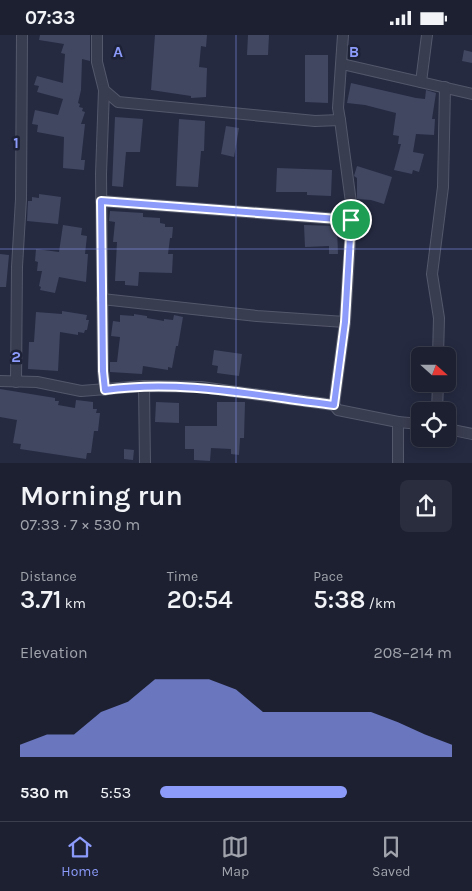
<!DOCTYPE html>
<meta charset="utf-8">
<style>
body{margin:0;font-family:Karla,sans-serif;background:#292d3d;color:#f1f3f6;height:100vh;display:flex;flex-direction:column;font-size:19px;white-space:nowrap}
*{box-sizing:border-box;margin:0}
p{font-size:16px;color:#a0a3ab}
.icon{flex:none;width:28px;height:28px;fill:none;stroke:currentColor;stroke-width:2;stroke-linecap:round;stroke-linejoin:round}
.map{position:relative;height:428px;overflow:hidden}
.drawer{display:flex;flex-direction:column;background:#1c2031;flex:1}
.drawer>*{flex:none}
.needle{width:32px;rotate:111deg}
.buttons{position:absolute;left:411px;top:312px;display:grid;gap:10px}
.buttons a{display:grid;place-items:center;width:45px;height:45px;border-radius:8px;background:#1c2031;box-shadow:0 2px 12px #0003,0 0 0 1px #3a3e4d;font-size:25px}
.pin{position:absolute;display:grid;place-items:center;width:42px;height:42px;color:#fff;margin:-21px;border:2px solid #fff;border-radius:50%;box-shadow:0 1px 5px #0007}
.round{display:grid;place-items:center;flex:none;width:52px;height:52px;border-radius:8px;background:#292d3d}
.overview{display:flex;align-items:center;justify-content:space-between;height:85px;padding:0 20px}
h1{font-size:28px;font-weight:600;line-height:38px}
.metrics{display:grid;grid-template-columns:repeat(3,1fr);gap:8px;height:85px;padding:5px 20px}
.metrics div{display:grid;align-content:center}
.metrics b{font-size:25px;font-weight:600}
.metrics small{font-size:14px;font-weight:400}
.metrics p{font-size:14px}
.chart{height:140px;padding:10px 20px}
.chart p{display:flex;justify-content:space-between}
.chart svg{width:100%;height:90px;margin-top:5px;fill:#8c9bfa;opacity:.7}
ul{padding:0 20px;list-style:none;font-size:16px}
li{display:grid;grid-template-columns:80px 60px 1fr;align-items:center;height:38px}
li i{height:12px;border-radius:6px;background:#8c9bfa}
.status{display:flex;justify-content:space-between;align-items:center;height:35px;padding:0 25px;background:#1c2031;direction:ltr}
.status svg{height:14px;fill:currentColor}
.dock{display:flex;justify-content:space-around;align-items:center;height:70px;border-top:1px solid #3a3e4d;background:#1c2031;font-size:14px;color:#a0a3ab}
.dock a{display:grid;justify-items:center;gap:2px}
.dock .on{color:#8c9bfa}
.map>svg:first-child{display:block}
</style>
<div class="status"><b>07:33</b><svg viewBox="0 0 49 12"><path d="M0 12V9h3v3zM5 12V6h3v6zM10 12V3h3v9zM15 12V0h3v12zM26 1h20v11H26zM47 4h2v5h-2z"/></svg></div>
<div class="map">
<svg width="472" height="429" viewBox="0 0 472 429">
<rect width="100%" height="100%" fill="#252a41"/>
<!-- building -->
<g fill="#414761">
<polygon points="40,0 90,0 90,26 82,24 81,55 78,68 80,69 79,72 83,73 82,76 85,77 81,89 85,89 81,125 85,125 84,135 63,133 64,102 37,97 38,90 32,89 35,75 58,80 63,64 37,57 39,51 34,50 37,41 63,48 65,19 61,18 64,9 39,5"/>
<polygon points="155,0 207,0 206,12 201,11 199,32 207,33 206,62 191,63 191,61 151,55"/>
<polygon points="248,0 269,0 268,20 247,20"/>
<polygon points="464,15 472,17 472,28 462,26"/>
<polygon points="305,20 328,20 328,68 305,67"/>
<polygon points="351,48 416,63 425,64 426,55 436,58 432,84 435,84 434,100 416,99 413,117 424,119 419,137 413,135 412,139 394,135 401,109 398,109 399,101 393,100 396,78 365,70 347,68"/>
<polygon points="115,82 143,84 140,117 126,117 123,152 112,151"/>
<polygon points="179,84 205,86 204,116 201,116 198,152 176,151"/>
<polygon points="226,91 239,93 234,122 221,119"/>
<polygon points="357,131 392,142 384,169 371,165 357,164 357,143 354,141"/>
<polygon points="277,133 332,135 331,161 307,160 307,157 276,157"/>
<polygon points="39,159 61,162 58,189 27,186 28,166 32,166 32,162 39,163"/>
<polygon points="110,176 143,178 143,182 160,183 160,188 165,189 165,192 173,192 172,203 170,203 168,219 173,219 172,238 139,237 138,251 125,250 125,246 115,246 117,207 113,207 115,187 109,186"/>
<polygon points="63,190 82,193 81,200 87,201 85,219 88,219 86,247 59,242 55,258 40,255 41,252 39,251 42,236 37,236 38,227 35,226 36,214 59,217"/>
<polygon points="304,190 337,191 338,219 329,219 329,211 305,212"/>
<polygon points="0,219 9,220 6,252 0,252"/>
<polygon points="62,276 87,280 86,285 89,285 87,295 85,295 84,298 78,297 78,300 60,297 58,336 28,334 29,307 34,307 36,277 62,279"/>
<polygon points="134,279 147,281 147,283 164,286 164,284 173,285 174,280 183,282 178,311 176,311 172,333 168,332 168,335 143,331 142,339 110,337 110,327 117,327 120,302 111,301 113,286 120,287 120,280 134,281"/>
<polygon points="214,315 242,319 239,341 217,338 218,331 212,330"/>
<polygon points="0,354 55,363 55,366 59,366 58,370 75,373 76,365 93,367 93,374 97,374 96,378 100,378 98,396 94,396 91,418 87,418 86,424 20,414 21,409 13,408 17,385 0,382"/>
<polygon points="156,367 179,368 179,388 155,387"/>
<polygon points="217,367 245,367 244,403 240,403 239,420 231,419 231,414 211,413 210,426 194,425 194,414 185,414 185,391 217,391"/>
<polygon points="124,414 134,415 133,425 124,424"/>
</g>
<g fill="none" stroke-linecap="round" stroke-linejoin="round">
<defs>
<g id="minor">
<polyline points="97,0 97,27 104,55 118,67 315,86 340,85 352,175 345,287 334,370 338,375 398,387 398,429"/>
<polyline points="342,29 472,59"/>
<polyline points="421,47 427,0"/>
<polyline points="104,55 101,139 103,336 105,355"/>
<polyline points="340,85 338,73 343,0"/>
<polyline points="101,166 351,185"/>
<polyline points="102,264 257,281 345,287"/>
<polyline points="438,321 439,283 432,239 443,152 445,52"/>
<polyline points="0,346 37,347 81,356 144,351 201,352 334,370"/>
<polyline points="16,347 17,232 21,164 22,0"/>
<polyline points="144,351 145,429"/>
<polyline points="437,376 438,349"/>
<polyline points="398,387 420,389"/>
<polyline points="448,394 472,399"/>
</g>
</defs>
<!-- minor casing -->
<use href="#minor" stroke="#54586b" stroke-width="12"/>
<!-- minor -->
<use href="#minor" stroke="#393d50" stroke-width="10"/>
</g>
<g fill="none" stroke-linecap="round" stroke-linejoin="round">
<defs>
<path id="route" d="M101,166L351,185L345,287L334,370C258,361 181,344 105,355L103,336Z"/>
</defs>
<!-- route casing -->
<use href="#route" stroke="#fff" stroke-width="10"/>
<!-- route -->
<use href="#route" stroke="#8c9bfa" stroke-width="6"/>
</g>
<!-- grid -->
<path fill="none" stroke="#8c9bfa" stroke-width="1" stroke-opacity="0.55" d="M236,0V429M0,214H472"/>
<g font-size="16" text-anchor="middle" font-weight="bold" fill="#8c9bfa" stroke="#1e2236" stroke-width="5" stroke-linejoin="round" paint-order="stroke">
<text x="118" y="22">A</text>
<text x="354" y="22">B</text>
<text x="16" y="113">1</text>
<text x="16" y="327">2</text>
</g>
</svg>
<div class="buttons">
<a><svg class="needle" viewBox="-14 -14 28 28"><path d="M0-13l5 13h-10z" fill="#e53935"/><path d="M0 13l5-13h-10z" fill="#a0a3ab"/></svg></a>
<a><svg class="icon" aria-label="locate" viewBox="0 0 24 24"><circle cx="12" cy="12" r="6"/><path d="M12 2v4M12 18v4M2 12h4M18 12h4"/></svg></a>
</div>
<div class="pin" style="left:351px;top:185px;background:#1e9e55"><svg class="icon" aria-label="arrive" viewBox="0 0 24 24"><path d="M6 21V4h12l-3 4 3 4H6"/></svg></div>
</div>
<section class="drawer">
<div class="overview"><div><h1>Morning run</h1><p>07:33 · 7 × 530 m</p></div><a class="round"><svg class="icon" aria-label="share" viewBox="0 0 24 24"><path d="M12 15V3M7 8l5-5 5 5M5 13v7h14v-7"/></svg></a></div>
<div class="metrics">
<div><p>Distance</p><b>3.71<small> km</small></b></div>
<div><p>Time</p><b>20:54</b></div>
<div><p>Pace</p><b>5:38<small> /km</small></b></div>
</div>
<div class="chart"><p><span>Elevation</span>208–214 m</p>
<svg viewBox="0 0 160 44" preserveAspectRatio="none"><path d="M0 44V38L10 33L20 33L30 22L40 17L50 6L60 6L70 6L80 11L90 22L100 22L110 22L120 22L130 22L140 27L150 33L160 38V44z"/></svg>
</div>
<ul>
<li><b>530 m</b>5:53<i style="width:64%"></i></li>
</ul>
</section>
<nav class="dock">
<a class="on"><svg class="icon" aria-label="home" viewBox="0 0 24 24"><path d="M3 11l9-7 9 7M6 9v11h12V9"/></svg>Home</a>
<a><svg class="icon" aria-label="map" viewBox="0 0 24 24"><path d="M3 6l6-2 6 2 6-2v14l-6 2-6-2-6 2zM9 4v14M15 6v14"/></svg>Map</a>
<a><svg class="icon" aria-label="saved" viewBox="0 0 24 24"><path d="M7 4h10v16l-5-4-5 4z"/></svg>Saved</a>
</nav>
